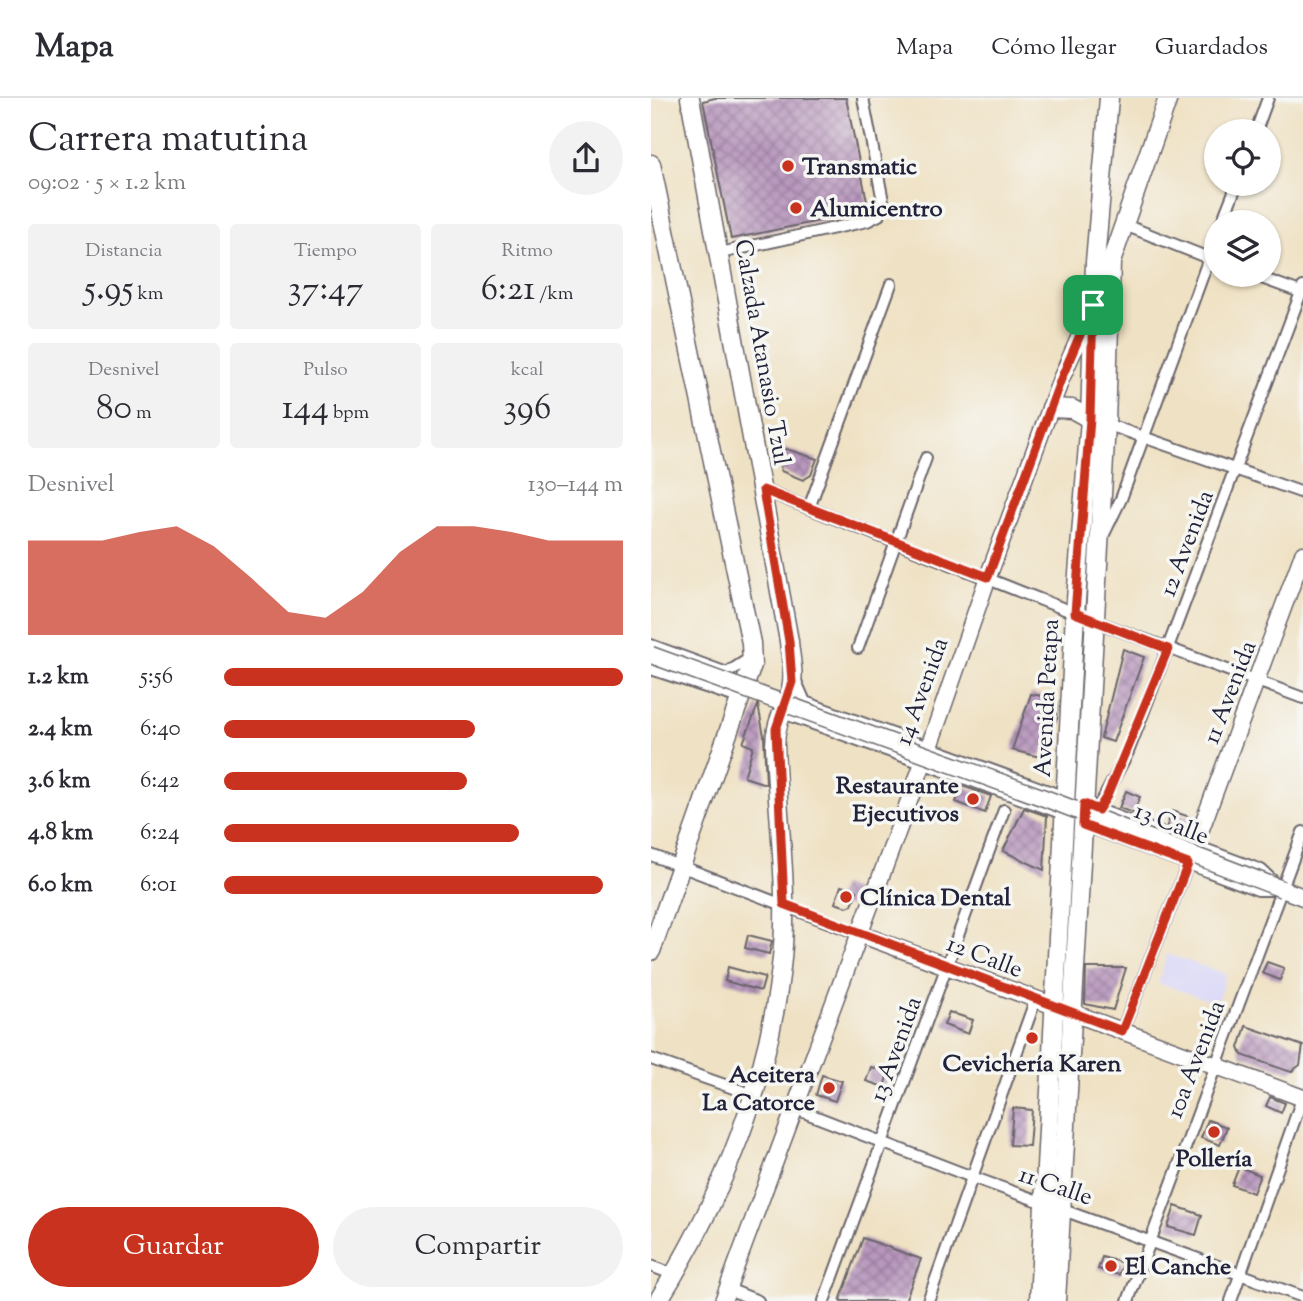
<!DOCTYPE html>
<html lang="es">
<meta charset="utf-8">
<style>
body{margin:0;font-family:"Sorts Mill Goudy",serif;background:#f2f2f3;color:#2b2b33;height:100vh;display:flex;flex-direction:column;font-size:26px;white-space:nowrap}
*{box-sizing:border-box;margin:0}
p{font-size:23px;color:#7c7c81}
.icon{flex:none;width:38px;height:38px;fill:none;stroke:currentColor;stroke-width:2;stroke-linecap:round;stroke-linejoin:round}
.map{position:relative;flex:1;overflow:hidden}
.details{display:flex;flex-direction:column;background:#fff;width:651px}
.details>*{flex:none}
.fabs{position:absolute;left:553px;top:21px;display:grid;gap:14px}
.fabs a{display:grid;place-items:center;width:77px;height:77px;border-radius:50%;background:#fff;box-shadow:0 2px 5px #0004;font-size:35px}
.pin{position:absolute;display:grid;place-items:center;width:60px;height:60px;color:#fff;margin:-30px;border-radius:14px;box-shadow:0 4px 10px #0006}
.round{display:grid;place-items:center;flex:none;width:74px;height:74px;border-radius:37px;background:#f2f2f3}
.summary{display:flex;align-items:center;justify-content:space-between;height:119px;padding:0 28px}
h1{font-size:38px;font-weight:600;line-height:52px}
.stats{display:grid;grid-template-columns:repeat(3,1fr);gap:10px;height:119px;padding:7px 28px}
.stats div{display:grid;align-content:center;border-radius:7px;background:#f2f2f3;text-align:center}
.stats b{font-size:35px;font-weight:600}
.stats small{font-size:19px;font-weight:400}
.stats p{font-size:19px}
.chart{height:196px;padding:14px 28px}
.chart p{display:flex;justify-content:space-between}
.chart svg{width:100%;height:126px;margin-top:7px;fill:#c8321e;opacity:.7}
.action{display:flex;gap:14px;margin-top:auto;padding:14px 28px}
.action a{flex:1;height:80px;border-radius:42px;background:#c8321e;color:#fff;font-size:28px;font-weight:600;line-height:80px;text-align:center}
.action a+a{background:#f2f2f3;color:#2b2b33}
ul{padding:0 28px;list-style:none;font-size:23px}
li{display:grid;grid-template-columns:112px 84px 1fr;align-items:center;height:52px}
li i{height:18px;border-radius:9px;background:#c8321e}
header{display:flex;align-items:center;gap:42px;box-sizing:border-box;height:98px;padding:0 35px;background:#fff;border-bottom:2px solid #e1e1e2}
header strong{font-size:33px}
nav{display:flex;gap:38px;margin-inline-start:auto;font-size:24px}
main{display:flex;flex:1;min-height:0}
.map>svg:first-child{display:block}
</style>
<header>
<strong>Mapa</strong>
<nav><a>Mapa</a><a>Cómo llegar</a><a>Guardados</a></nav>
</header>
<main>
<section class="details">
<div class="summary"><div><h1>Carrera matutina</h1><p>09:02 · 5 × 1.2 km</p></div><a class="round"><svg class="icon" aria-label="share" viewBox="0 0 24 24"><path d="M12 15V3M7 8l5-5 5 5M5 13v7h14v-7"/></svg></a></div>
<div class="stats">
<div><p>Distancia</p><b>5.95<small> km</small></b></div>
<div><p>Tiempo</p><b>37:47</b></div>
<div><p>Ritmo</p><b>6:21<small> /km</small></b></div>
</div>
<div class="stats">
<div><p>Desnivel</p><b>80<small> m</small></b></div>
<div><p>Pulso</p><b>144<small> bpm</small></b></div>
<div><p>kcal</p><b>396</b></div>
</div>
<div class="chart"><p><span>Desnivel</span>130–144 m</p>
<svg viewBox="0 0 160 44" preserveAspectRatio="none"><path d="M0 44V11L10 11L20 11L30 8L40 6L50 13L60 24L70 36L80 38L90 29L100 15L110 6L120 6L130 8L140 11L150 11L160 11V44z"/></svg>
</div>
<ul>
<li><b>1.2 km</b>5:56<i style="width:100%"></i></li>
<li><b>2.4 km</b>6:40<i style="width:63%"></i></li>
<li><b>3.6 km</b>6:42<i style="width:61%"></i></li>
<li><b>4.8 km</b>6:24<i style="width:74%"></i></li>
<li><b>6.0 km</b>6:01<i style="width:95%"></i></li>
</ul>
<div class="action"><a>Guardar</a><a>Compartir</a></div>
</section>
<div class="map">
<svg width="652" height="1203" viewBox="0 0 652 1203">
<defs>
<pattern id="building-cross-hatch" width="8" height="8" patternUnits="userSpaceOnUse" patternTransform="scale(1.75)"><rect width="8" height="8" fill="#b998be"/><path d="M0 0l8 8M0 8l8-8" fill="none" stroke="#967c9c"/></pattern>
</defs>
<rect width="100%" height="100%" fill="#f6f6f2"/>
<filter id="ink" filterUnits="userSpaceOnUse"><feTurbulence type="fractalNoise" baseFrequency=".0143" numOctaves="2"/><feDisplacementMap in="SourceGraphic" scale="14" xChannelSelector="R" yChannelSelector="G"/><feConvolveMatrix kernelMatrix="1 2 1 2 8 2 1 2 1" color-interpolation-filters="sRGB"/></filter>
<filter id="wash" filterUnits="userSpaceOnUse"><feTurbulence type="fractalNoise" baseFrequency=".00686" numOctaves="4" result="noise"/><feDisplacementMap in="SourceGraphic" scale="28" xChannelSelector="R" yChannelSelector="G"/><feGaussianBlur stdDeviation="1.57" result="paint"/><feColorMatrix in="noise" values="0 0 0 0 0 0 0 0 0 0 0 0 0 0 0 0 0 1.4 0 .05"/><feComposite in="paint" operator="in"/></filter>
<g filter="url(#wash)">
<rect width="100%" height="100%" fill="#efe1c3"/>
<!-- built -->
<polygon fill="#d9d7f8" points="516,856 575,876 566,905 507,885"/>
<g id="blocks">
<!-- building -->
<g fill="url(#building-cross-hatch)">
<polygon points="64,0 195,0 218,113 80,141 52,3"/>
<polygon points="126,348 166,361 160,377 152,382 130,373"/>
<polygon points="472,551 493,559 462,644 450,640"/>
<polygon points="380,596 402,600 406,608 406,620 397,638 402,640 397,655 393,652 389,659 361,652"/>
<polygon points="107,607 113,638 115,686 93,679 102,649 92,645"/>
<polygon points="311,688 340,698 334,715 305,704"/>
<polygon points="475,693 489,699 482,715 468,710"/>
<polygon points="373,710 396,718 393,772 352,753"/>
<polygon points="521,713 542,720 536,735 516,728"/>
<polygon points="190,788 206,793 201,807 196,809 184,805"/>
<polygon points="97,837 121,843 118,856 94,850"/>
<polygon points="616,864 633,870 629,882 611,875"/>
<polygon points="77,869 114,879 110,893 74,883"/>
<polygon points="435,870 475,870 462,912 434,906"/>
<polygon points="298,914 322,922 317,936 293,927"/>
<polygon points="595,928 652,948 649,967 640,974 591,957 588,950"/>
<polygon points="220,969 237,975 233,989 215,983"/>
<polygon points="171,977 191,983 184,1003 165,997"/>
<polygon points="619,999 634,1005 630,1015 615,1008"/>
<polygon points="362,1010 381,1012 378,1048 359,1047"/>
<polygon points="557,1022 576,1029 569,1047 550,1040"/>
<polygon points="588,1069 609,1077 602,1095 581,1087"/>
<polygon points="524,1108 551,1117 545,1137 517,1129"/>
<polygon points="212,1140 270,1161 254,1203 189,1203"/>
<polygon points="451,1159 472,1165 468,1177 447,1171"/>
</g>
</g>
</g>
<g filter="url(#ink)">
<use href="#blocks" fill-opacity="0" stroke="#6a656b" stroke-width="2"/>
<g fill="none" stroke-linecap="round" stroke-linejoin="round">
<defs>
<g id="street">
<polyline points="605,33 617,0"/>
<polyline points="571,124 586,86"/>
<polyline points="474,127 565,163"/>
<polyline points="69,155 216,123 228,117 232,103 212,0"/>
<polyline points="602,177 652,195"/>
<polyline points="455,326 652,395"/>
<polyline points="112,392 426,516"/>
<polyline points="158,410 240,186"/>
<polyline points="453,436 470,401 565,141"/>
<polyline points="441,522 652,600"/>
<polyline points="0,547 76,575 101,559"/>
<polyline points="207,550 275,360"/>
<polyline points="0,571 91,601"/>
<polyline points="144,581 154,604 414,699"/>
<polyline points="129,614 413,716"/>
<polyline points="443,710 610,772 624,785"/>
<polyline points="447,711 477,654 501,592 652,189"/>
<polyline points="432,727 607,792 625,792"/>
<polyline points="0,757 206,835"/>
<polyline points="471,933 537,766"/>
<polyline points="0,961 102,997"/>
<polyline points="145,1011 321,1079 652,1199"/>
<polyline points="0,1168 24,1177"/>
<polyline points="77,1191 107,1203"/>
<polyline points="173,1203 353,712"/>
<polyline points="277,1203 384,903"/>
<polyline points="477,1203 652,734"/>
<polyline points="580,1203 652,998"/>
</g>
<g id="secondary">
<polyline points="544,747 652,456"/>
<polyline points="631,791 652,799"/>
<polyline points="206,835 652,1000"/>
<polyline points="72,1203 278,649 337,479 410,281 441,211"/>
</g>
<g id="primary">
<polyline points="0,66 100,545 101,567 0,853"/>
<polyline points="400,310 421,311 439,321"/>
<path d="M7,1203C71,1100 119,981 131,860C138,789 126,718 124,647C124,625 134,611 140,591C144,577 139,558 138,543L39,0"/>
<polyline points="388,1203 424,515 439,321 444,164 458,0"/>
<polyline points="405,1203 455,326 460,164 517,0"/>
</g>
</defs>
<!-- street casing -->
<use href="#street" stroke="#6a656b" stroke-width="14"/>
<!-- secondary casing -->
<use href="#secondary" stroke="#6a656b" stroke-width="19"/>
<!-- primary casing -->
<use href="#primary" stroke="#6a656b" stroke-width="21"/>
<!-- street -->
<use href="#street" stroke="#fff" stroke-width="10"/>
<!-- secondary -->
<use href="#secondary" stroke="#fff" stroke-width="16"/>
<!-- primary -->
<use href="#primary" stroke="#fff" stroke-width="18"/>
<defs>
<polyline id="secondary-bridge" points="0,557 396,701 631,791"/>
</defs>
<!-- secondary-bridge casing -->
<use href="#secondary-bridge" stroke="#6a656b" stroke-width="19" stroke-linecap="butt"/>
<!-- secondary-bridge -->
<use href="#secondary-bridge" stroke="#fff" stroke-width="16"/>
</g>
</g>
<g fill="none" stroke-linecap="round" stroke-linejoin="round" filter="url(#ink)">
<defs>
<polygon id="route" points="442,207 439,321 424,515 517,551 456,698 447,712 433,706 432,727 537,766 471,933 133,806 125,631 141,584 138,543 112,392 337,479 410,281"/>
</defs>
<!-- route casing -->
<use href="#route" stroke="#fff" stroke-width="14"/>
<!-- route -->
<use href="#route" stroke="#c8321e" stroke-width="9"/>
</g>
<!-- markers -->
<g fill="#c8321e" stroke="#f6f6f2" stroke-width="2.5">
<circle cx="137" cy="68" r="7"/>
<circle cx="145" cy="110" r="7"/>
<circle cx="322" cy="701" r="7"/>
<circle cx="195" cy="799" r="7"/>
<circle cx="381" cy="940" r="7"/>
<circle cx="178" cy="990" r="7"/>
<circle cx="563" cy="1034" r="7"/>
<circle cx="460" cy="1168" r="7"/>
</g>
<g text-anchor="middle" stroke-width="7" stroke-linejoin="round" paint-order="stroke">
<!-- poi labels -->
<g font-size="24" font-weight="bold" fill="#22223b" stroke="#f6f6f2" text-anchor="start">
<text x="151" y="76">Transmatic</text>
<text x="159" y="118">Alumicentro</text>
<text x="308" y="695" text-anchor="end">Restaurante<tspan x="308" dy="28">Ejecutivos</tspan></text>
<text x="209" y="807">Clínica Dental</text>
<text x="381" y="973" text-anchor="middle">Cevichería Karen</text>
<text x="164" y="984" text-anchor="end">Aceitera<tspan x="164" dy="28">La Catorce</tspan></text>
<text x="563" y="1068" text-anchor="middle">Pollería</text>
<text x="474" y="1176">El Canche</text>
</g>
<!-- street labels -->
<g font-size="24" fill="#22223b" stroke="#f6f6f2">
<text transform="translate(112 254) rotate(80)" y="8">Calzada Atanasio Tzul</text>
<text transform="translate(535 445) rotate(-69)" y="8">12 Avenida</text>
<text transform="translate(270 593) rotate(-70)" y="8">14 Avenida</text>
<text transform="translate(578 594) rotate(-69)" y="8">11 Avenida</text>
<text transform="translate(395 600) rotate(-87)" y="8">Avenida Petapa</text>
<text transform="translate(521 725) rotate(21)" y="8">13 Calle</text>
<text transform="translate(334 858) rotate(21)" y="8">12 Calle</text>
<text transform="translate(244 951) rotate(-70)" y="8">13 Avenida</text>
<text transform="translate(544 961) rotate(-69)" y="8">10a Avenida</text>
<text transform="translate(405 1087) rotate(19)" y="8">11 Calle</text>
</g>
</g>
</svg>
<div class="fabs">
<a><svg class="icon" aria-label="locate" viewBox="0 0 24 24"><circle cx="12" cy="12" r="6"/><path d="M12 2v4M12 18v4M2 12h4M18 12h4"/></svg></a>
<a><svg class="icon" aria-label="layers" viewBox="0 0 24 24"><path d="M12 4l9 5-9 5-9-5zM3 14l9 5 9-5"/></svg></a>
</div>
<div class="pin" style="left:442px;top:207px;background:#1e9e55"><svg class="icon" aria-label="arrive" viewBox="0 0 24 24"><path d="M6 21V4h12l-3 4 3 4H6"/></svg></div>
</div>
</main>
